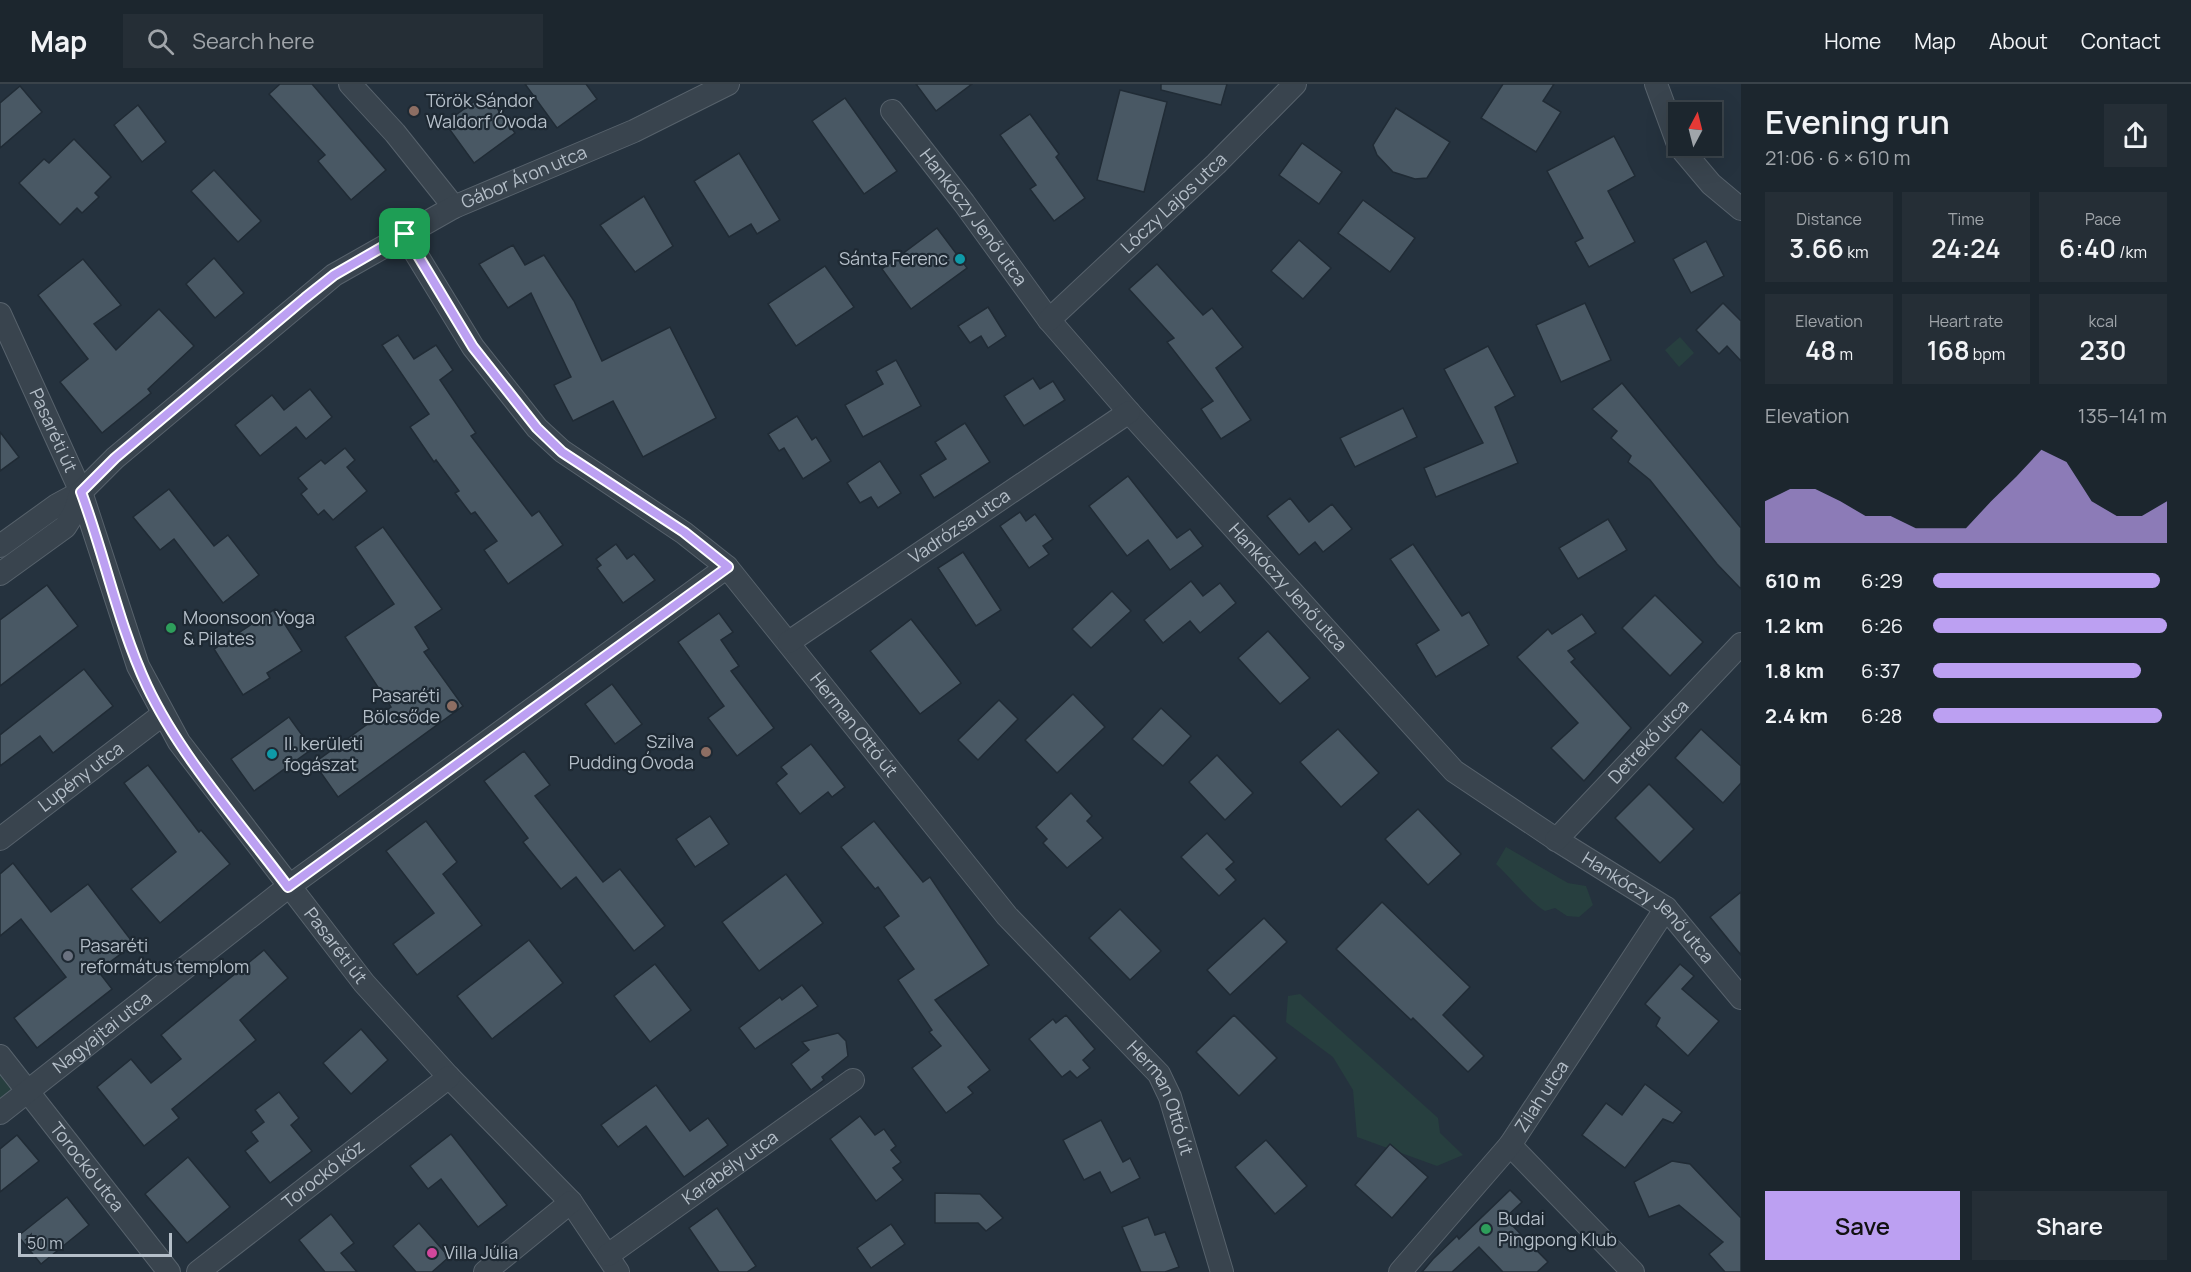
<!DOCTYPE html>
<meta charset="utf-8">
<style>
body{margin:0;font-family:Manrope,sans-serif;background:#252e36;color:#f1f3f6;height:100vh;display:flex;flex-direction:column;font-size:22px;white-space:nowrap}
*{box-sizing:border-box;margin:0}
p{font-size:20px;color:#a0a5aa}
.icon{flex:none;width:33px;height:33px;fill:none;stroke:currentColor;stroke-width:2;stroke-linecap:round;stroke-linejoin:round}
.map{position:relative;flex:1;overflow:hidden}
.panel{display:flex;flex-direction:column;background:#1c262e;width:450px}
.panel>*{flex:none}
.needle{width:39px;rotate:7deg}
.fabs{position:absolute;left:1668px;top:18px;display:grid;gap:12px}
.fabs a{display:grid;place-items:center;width:54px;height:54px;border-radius:0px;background:#1c262e;box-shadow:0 6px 24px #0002,0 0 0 2px #3a434a;font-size:30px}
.scale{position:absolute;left:18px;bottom:15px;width:154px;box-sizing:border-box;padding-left:6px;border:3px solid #b5bfc9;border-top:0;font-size:16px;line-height:21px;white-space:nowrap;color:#b5bfc9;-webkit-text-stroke:4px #1e2933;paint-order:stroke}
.pin{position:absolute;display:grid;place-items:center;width:51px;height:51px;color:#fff;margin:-26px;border-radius:12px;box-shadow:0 3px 9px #0006}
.round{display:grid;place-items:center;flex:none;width:63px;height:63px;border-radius:0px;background:#252e36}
.overview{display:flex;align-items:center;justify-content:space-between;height:102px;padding:0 24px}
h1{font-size:33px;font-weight:600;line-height:45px}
.metrics{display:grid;grid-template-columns:repeat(3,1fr);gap:9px;height:102px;padding:6px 24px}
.metrics div{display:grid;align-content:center;border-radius:0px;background:#252e36;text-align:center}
.metrics b{font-size:26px;font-weight:600}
.metrics small{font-size:16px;font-weight:400}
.metrics p{font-size:16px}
.chart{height:168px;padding:12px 24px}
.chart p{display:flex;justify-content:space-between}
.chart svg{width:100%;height:108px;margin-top:6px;fill:#bca0f2;opacity:.7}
.cta{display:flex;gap:12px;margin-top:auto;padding:12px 24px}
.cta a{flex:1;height:69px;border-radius:0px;background:#bca0f2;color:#111;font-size:24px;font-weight:600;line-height:69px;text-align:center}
.cta a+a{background:#252e36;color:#f1f3f6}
ul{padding:0 24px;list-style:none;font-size:20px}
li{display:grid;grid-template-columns:96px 72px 1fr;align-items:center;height:45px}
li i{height:15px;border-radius:8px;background:#bca0f2}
header{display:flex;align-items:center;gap:36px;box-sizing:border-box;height:84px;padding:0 30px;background:#1c262e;border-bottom:2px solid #3a434a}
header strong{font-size:28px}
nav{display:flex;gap:33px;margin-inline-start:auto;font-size:21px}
.search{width:420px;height:54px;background:#252e36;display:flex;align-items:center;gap:15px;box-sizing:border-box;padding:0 21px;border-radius:0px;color:#a0a5aa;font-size:22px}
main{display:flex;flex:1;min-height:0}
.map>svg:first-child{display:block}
</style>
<header>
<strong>Map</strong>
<div class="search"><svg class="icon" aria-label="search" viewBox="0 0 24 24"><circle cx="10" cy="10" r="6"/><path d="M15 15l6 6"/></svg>Search here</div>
<nav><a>Home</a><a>Map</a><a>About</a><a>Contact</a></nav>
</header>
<main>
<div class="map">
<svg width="1741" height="1188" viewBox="0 0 1741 1188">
<rect width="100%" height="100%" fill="#25323e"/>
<!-- green -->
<g fill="#273f3f">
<polygon points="1680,253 1694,269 1679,283 1665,266"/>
<path d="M1506,763L1568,799L1586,802L1593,821L1579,833L1567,832L1555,824L1545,827C1531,819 1510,793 1496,780Z"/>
<polygon points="1300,910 1438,1034 1440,1049 1463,1071 1437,1082 1357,1053 1353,1006 1333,973 1286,938 1288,912"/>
<polygon points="0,972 27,1008 0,1029"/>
</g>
<!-- building -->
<g fill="#495864" stroke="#202b35" stroke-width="1.5">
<polygon points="280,0 312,0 386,86 351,116 318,77 325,71 269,10"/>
<polygon points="525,0 586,0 597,15 557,44"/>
<polygon points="916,0 972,0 936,27"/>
<polygon points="1161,0 1227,0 1221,21 1161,6"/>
<polygon points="1503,0 1554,0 1543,17 1561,28 1536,68 1481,34"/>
<polygon points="20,2 42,28 0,64 0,19"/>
<polygon points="1120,6 1167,18 1144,108 1097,96"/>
<polygon points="486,9 515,49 474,79 445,39"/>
<polygon points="845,14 897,87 864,110 812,37"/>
<polygon points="138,21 166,58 142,78 114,41"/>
<polygon points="1396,24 1450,58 1427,94 1415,95 1393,88 1377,71 1373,61"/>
<polygon points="1030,30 1059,70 1056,73 1085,114 1054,137 1030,105 1036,101 1000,51"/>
<polygon points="1614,52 1635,92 1608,107 1635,158 1589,183 1575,158 1583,154 1547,87"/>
<polygon points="74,55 111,93 95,109 99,113 82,129 77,124 60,141 19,99 44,75 49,79"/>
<polygon points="1302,59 1342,88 1319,120 1279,91"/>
<polygon points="739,69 780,136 757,150 751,140 729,153 694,97"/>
<polygon points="214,86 261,137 238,158 191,107"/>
<polygon points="644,112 673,162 635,188 600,141"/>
<polygon points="1363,116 1415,154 1390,188 1338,149"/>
<polygon points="937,144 967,184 911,225 882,185"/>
<polygon points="1299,156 1331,184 1303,215 1271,187"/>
<polygon points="1706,157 1724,192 1691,209 1673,175"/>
<polygon points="513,161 525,181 544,171 574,217 602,277 670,243 716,334 643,373 613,317 573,337 554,301 571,293 531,209 508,224 479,180"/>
<polygon points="214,174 244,209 215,234 186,200"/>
<polygon points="83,175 121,221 94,240 116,266 159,225 194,262 148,305 151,309 102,349 60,298 88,275 38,211"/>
<polygon points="1157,180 1203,231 1212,224 1243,263 1216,284 1251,336 1221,355 1201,325 1213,317 1167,258 1174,254 1129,205"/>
<polygon points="825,182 854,223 796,262 768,220"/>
<polygon points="1585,219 1611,276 1561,298 1536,241"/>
<polygon points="1723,219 1741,237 1741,277 1727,262 1719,270 1696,246"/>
<polygon points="988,223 1006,252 988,264 981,252 970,259 958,242"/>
<polygon points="398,251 414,275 436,261 453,286 440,296 476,349 471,352 532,432 539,427 563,461 508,500 484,466 497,457 475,428 471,430 455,409 459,407 436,376 434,378 410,343 429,330 382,261"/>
<polygon points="1488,262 1515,312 1495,323 1518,379 1436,413 1424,384 1483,359 1444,285"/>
<polygon points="896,276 921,322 863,353 845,321 883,300 876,287"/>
<polygon points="1033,294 1040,305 1053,297 1065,316 1024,342 1004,312"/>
<polygon points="1622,299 1741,444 1741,505 1717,480 1650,396 1628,378 1631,372 1611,354 1617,347 1592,325"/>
<polygon points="310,305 332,333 306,355 296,343 260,372 235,341 272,311 284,326"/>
<polygon points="1403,324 1417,353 1355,383 1340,354"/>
<polygon points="797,332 812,356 816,353 831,377 803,395 784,364 779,367 768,350"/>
<polygon points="965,339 990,378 934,414 920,391 946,375 935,358"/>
<polygon points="0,348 19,373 0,387"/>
<polygon points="345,364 355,376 347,383 367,407 333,436 324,426 318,431 301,410 307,405 298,394 321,376 325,380"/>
<polygon points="880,377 901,409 878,424 871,413 860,419 847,399"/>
<polygon points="1128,392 1177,454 1190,445 1203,462 1170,486 1148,456 1127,472 1089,422"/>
<polygon points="169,405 214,462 228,451 259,491 223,519 174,455 160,466 133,433"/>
<polygon points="1290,414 1309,438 1332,420 1352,445 1323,468 1315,458 1299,471 1267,432"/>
<polygon points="1020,428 1026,437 1035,430 1053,455 1043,462 1049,470 1029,484 1000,442"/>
<polygon points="1608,435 1627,466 1578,495 1559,464"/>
<polygon points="383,443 442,525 415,543 429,565 424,568 463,622 338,713 314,679 391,623 345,553 394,520 355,463"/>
<polygon points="616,460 627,475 634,470 655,496 623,519 597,484 601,481 596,475"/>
<polygon points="1413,460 1462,532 1469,528 1489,561 1436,593 1416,560 1439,546 1390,475"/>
<polygon points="963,468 1001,526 976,542 938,484"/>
<polygon points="1191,497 1203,512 1220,499 1236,519 1200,549 1190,537 1163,559 1144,536"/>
<polygon points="47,501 78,542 0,602 0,536"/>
<polygon points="1112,507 1131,527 1091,564 1072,545"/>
<polygon points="1655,511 1703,558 1670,592 1622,544"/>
<polygon points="275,525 302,567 267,589 270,594 243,611 214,565"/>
<polygon points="719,529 733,548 721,556 739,582 731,587 774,644 737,672 708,634 724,622 678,558"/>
<polygon points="1582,530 1596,549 1568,567 1575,575 1571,578 1631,644 1584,697 1551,664 1578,639 1517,573 1548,545 1552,550"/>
<polygon points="911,535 961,599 920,630 870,567"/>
<polygon points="1268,547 1310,594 1280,620 1238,574"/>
<polygon points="84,585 113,622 53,669 40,652 0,682 0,651"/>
<polygon points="612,600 642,640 615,660 585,620"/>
<polygon points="1073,610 1105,643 1057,689 1025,656"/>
<polygon points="999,616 1018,635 978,676 958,656"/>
<polygon points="1161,624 1191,652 1163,682 1132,655"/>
<polygon points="289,633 312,665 254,707 231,675"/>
<polygon points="1338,645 1379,689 1341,723 1300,678"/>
<polygon points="1701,645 1741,682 1741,699 1723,719 1675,674"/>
<polygon points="811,660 845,703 832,713 828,708 800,730 776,699 787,690 781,683"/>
<polygon points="524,667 550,701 535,712 603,798 620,785 665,842 634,867 576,793 561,805 523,758 528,754 484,697"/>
<polygon points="1217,671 1253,709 1225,736 1189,698"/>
<polygon points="148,681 199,748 201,746 230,780 160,839 131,805 176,768 124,699"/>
<polygon points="1649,700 1694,745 1660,779 1615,734"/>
<polygon points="1071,709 1092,732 1087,737 1103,754 1067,784 1043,759 1047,755 1036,743"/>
<polygon points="1418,725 1461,770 1428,801 1385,755"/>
<polygon points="710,732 729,760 695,783 676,755"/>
<polygon points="426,737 457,778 443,790 482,841 417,891 393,860 434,829 386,767"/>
<polygon points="874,737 923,798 930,793 989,881 935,916 990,986 968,1003 973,1009 946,1029 912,984 941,962 929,948 932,946 898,896 914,885 884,843 899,832 878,803 875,805 841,763"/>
<polygon points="1207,749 1234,778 1226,785 1236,796 1219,812 1181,773"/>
<polygon points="13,779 51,828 88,800 134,860 98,887 112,905 37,964 14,934 66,893 21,835 0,852 0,790"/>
<polygon points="786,790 823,839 759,887 722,838"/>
<polygon points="1741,808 1741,871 1710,833"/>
<polygon points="1382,818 1470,903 1443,931 1484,972 1468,988 1413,934 1411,936 1336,865"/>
<polygon points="1120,825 1161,867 1130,896 1089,854"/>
<polygon points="1264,834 1287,858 1230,911 1207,886"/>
<polygon points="529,856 563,899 492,955 457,912"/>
<polygon points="264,866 288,894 240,936 256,956 172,1025 179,1034 144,1062 97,1003 131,975 151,999 181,975 161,951"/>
<polygon points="655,880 691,926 650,958 614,912"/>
<polygon points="1680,880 1694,892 1682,905 1719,937 1688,972 1656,942 1660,934 1645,920"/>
<polygon points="802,901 818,922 755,965 739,944 780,913 782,916"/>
<polygon points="1066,931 1095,965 1083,976 1090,984 1077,994 1070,987 1062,993 1029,955 1053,935 1056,939"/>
<polygon points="1234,931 1277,974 1239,1012 1196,968"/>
<polygon points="361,945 388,976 351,1010 323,979"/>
<polygon points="838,949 846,957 848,972 822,993 824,996 811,1006 791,980 809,966 802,958"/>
<polygon points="1645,1000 1682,1028 1673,1039 1663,1035 1625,1084 1582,1051 1606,1019 1622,1031"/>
<polygon points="656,1001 690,1047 708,1034 728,1061 684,1093 646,1042 618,1063 601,1041"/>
<polygon points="279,1008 299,1034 291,1041 312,1067 270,1099 245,1067 258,1057 251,1048 264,1038 255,1026"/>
<polygon points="860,1032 875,1051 884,1045 896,1062 891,1066 901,1078 893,1084 903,1096 876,1117 830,1055"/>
<polygon points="1101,1036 1123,1078 1130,1074 1140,1094 1111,1109 1100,1088 1084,1096 1063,1056"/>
<polygon points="451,1050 507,1121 478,1143 441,1095 428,1105 410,1082"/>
<polygon points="17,1051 39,1077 0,1108 0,1065"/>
<polygon points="1266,1056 1307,1102 1275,1130 1235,1083"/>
<polygon points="1390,1060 1428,1093 1392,1134 1355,1101"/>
<polygon points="188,1073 230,1123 187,1159 145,1110"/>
<polygon points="1672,1077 1690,1080 1741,1134 1741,1188 1725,1188 1709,1170 1723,1158 1679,1121 1649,1133 1634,1098"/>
<polygon points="1510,1106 1522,1118 1505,1134 1548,1178 1537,1188 1503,1188 1479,1163 1452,1188 1422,1188 1433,1175 1457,1152 1459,1155"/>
<polygon points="935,1109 980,1110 1003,1134 986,1147 978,1139 935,1139"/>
<polygon points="67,1113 89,1141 41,1180 18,1152"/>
<polygon points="717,1124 756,1182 747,1188 719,1188 689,1144"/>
<polygon points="331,1130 354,1159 341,1169 357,1188 325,1188 299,1156"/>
<polygon points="1148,1133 1155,1151 1165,1148 1179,1183 1165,1188 1141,1188 1122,1143"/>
<polygon points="419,1139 449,1173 432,1188 416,1188 393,1162"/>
<polygon points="891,1140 905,1160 871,1184 857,1164"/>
</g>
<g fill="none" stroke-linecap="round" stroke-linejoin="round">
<defs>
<g id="minor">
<polyline points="350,0 395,49 454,123"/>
<polyline points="1656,0 1678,60"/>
<path id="s1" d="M892,27L964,119L1049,236L1129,328L1454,687L1560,758L1666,824L1741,914"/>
<polyline points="1679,62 1711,100 1741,125"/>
<path id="s2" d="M404,150L473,263L537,344L562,367L684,449L727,483L1007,832L1159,990L1170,1013L1222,1188"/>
<path id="s3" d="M0,230L81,408L138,582L179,658L364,899L449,993L571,1118L618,1188"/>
<path id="s4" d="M1049,236L1216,80L1295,0"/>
<path id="s5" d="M0,462L57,421L81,408L115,374L334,191L454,123L634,47L728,0"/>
<polyline points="0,490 65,443 74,429 81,408"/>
<path id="s6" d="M789,558L1129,328"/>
<path id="s7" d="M0,755L162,631"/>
<path id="s8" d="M1556,756L1741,560"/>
<path id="s9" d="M0,972L169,1188"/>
<path id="s10" d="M0,1029L288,803L727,483"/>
<polyline points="1510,1061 1633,1188"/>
<path id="s11" d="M608,1171L853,996"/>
<path id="s12" d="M198,1188L449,993"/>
<polyline points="485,1188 571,1118"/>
<path id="s13" d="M1400,1188L1510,1061L1666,824"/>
</g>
</defs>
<!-- minor casing -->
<use href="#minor" stroke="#57626c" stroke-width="24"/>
<!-- minor -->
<use href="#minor" stroke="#39444e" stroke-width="22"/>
</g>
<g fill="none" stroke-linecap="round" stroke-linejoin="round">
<defs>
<path id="route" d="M405,150L473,263L537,344L562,368L684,448L728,483L288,803C241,740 180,672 147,602C118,540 105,472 81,408L115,374L305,214L334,191Z"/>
</defs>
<!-- route casing -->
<use href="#route" stroke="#fff" stroke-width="12"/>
<!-- route -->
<use href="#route" stroke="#bca0f2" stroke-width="8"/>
</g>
<!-- markers -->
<g fill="#8d6e63" stroke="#1e2933" stroke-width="2">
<circle cx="414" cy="27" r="6"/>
<circle cx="452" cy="622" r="6"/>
<circle cx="706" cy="668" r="6"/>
</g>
<g fill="#0f9aa8" stroke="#1e2933" stroke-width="2">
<circle cx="960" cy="175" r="6"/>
<circle cx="272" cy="670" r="6"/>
</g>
<g fill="#2e9e5b" stroke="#1e2933" stroke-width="2">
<circle cx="171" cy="544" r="6"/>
<circle cx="1486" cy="1145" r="6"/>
</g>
<circle fill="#6b7280" stroke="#1e2933" stroke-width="2" cx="68" cy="872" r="6"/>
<circle fill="#d1479c" stroke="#1e2933" stroke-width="2" cx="432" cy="1169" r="6"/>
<g text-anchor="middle" stroke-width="4.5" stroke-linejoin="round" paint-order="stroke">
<!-- poi labels -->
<g font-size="18" fill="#b5bfc9" stroke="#1e2933" text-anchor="start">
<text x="426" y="23">Török Sándor<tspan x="426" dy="21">Waldorf Óvoda</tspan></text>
<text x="948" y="181" text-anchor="end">Sánta Ferenc</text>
<text x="183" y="540">Moonsoon Yoga<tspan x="183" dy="21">&amp; Pilates</tspan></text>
<text x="440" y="618" text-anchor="end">Pasaréti<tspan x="440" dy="21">Bölcsőde</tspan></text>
<text x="694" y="664" text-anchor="end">Szilva<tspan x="694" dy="21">Pudding Óvoda</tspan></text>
<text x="284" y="666">II. kerületi<tspan x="284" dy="21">fogászat</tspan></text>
<text x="80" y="868">Pasaréti<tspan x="80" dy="21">református templom</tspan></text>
<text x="1498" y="1141">Budai<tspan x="1498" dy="21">Pingpong Klub</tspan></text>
<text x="444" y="1175">Villa Júlia</text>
</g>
<!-- street labels -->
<g font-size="18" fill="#b5bfc9" stroke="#1e2933">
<text dy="6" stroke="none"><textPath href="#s5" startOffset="645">Gábor Áron utca</textPath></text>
<text dy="6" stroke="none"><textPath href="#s4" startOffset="171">Lóczy Lajos utca</textPath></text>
<text dy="6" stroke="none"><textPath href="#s1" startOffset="134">Hankóczy Jenő utca</textPath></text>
<text dy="6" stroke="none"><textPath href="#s3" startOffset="128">Pasaréti út</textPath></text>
<text dy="6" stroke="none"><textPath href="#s6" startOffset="206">Vadrózsa utca</textPath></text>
<text dy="6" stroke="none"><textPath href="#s1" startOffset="620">Hankóczy Jenő utca</textPath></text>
<text dy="6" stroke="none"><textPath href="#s2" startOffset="674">Herman Ottó út</textPath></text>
<text dy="6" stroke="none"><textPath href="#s8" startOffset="135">Detrekő utca</textPath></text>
<text dy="6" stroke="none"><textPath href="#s7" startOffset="102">Lupény utca</textPath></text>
<text dy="6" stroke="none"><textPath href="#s1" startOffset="1106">Hankóczy Jenő utca</textPath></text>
<text dy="6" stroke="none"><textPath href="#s3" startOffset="722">Pasaréti út</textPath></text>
<text dy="6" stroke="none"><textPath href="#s10" startOffset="130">Nagyajtai utca</textPath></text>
<text dy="6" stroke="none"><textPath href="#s13" startOffset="226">Zilah utca</textPath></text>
<text dy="6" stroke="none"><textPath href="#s2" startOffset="1160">Herman Ottó út</textPath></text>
<text dy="6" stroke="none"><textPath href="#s9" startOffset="141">Torockó utca</textPath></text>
<text dy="6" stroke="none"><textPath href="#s11" startOffset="150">Karabély utca</textPath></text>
<text dy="6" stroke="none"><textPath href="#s12" startOffset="159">Torockó köz</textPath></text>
</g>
</g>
</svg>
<div class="fabs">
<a><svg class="needle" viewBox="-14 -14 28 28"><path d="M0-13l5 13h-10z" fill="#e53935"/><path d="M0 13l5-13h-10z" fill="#a0a5aa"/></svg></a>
</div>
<div class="scale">50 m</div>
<div class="pin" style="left:405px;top:150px;background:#1e9e55"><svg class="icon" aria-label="arrive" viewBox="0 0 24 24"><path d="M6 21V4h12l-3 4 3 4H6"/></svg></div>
</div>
<section class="panel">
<div class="overview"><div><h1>Evening run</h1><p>21:06 · 6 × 610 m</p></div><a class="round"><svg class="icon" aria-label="share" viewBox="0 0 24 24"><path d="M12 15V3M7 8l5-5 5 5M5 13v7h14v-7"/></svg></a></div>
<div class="metrics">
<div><p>Distance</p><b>3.66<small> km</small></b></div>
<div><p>Time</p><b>24:24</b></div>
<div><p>Pace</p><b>6:40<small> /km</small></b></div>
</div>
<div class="metrics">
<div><p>Elevation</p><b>48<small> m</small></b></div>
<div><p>Heart rate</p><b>168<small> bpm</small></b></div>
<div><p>kcal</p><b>230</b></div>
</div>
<div class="chart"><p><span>Elevation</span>135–141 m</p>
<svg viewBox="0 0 160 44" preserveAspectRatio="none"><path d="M0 44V27L10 22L20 22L30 27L40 33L50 33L60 38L70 38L80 38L90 27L100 17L110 6L120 11L130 27L140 33L150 33L160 27V44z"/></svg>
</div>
<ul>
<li><b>610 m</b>6:29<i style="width:97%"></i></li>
<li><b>1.2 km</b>6:26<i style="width:100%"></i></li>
<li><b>1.8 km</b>6:37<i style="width:89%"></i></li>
<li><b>2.4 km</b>6:28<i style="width:98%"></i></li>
</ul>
<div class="cta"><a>Save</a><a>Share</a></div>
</section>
</main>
